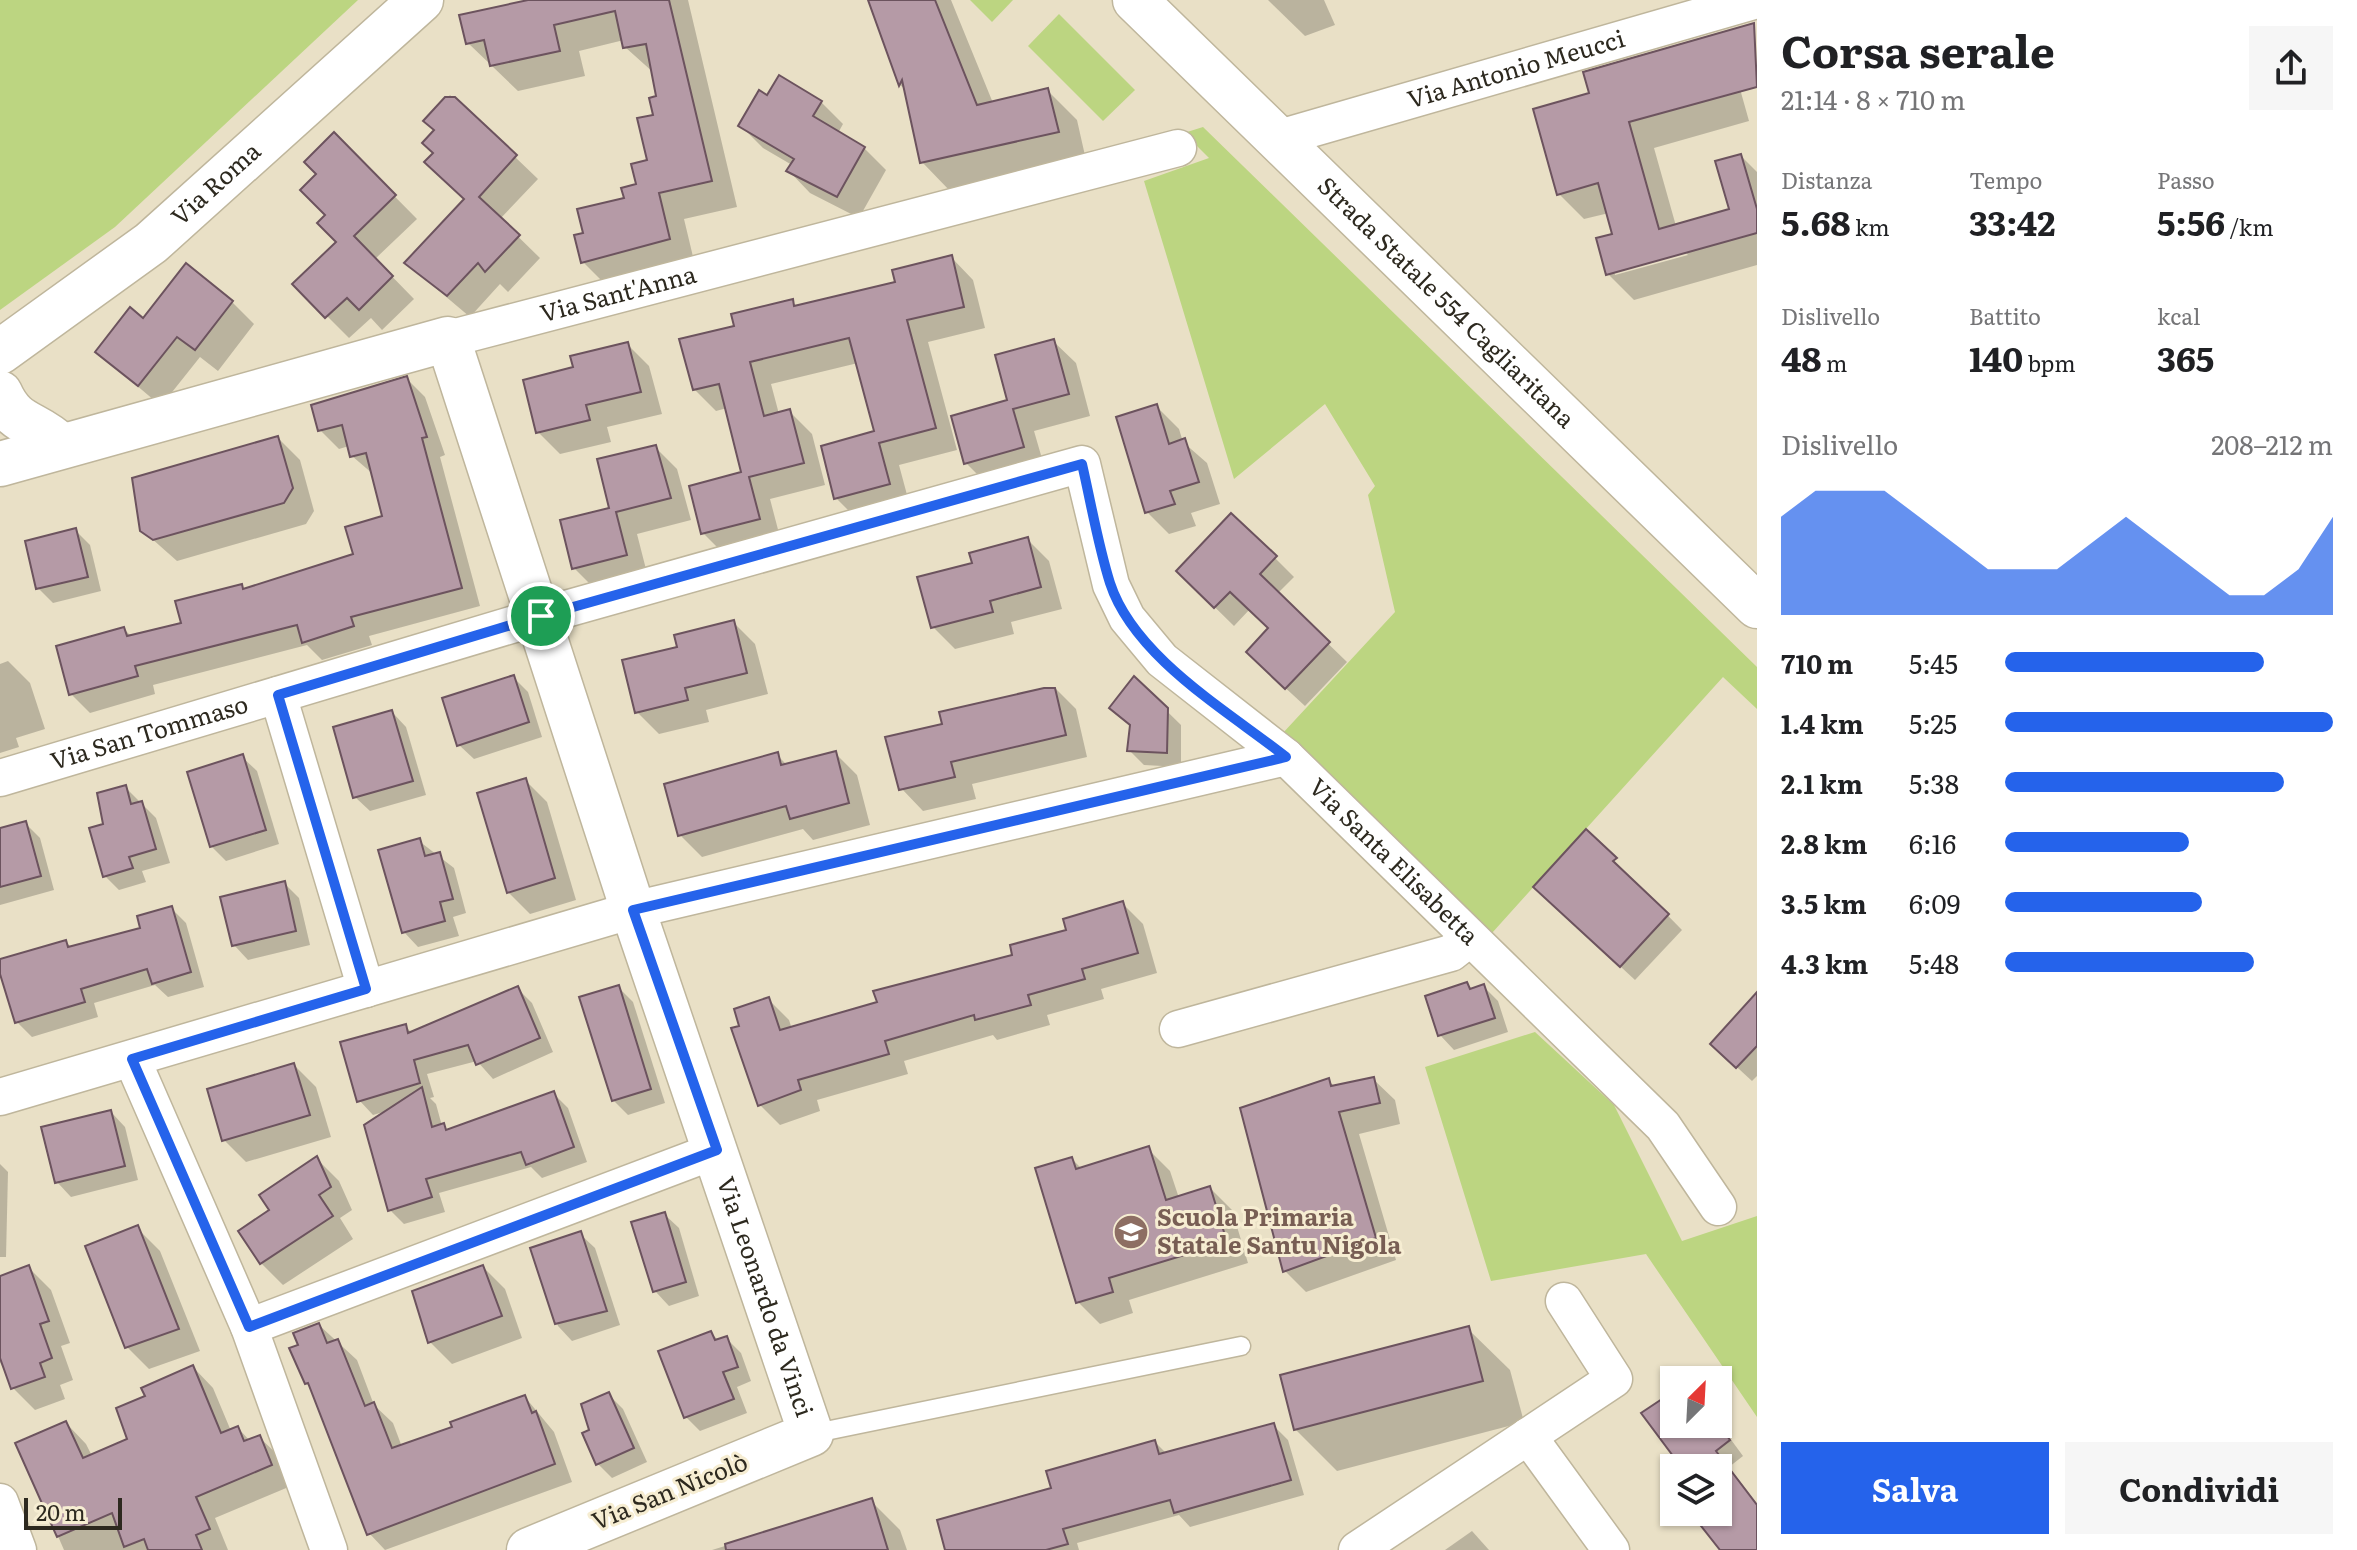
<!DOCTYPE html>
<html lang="it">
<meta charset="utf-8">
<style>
body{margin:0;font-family:Literata,serif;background:#f6f6f6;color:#202124;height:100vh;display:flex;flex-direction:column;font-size:30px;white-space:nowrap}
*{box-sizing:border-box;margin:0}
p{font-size:26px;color:#757577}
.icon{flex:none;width:44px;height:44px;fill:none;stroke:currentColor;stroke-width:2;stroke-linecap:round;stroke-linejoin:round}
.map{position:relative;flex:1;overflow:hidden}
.panel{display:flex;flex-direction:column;background:#fff;width:600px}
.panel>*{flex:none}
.needle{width:52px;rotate:24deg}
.buttons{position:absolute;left:1660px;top:1366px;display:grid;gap:16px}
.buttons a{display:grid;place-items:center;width:72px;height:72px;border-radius:0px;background:#fff;box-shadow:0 2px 6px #0004;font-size:40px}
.scale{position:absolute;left:24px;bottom:20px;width:98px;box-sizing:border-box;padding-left:8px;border:4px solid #2d291f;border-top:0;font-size:22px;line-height:28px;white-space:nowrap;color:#2d291f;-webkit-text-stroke:6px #f6edd2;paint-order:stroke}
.pin{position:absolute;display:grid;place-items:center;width:68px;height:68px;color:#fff;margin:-34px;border:4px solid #fff;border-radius:50%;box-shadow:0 2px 8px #0007}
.round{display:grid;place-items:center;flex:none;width:84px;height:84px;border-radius:0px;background:#f6f6f6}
.head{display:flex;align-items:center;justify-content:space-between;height:136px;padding:0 24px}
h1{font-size:44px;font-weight:700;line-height:60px}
.figures{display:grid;grid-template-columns:repeat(3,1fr);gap:12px;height:136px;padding:8px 24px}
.figures div{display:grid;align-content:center}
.figures b{font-size:34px;font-weight:700}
.figures small{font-size:22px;font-weight:400}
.figures p{font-size:22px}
.chart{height:224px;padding:16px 24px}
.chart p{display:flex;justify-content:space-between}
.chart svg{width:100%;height:144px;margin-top:8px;fill:#2563eb;opacity:.7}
.button{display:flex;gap:16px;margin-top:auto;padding:16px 24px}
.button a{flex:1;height:92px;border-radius:0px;background:#2563eb;color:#fff;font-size:32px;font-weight:700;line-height:92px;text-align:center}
.button a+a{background:#f6f6f6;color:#202124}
ul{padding:0 24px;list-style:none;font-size:26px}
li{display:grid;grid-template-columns:128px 96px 1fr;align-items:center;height:60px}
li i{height:20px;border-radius:10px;background:#2563eb}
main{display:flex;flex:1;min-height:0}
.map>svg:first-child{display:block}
</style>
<main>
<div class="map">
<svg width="1757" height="1550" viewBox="0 0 1757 1550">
<rect width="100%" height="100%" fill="#e9e0c6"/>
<!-- green -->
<g fill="#bcd581">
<polygon points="0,0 358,0 115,227 0,310"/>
<polygon points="970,0 1013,0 992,22"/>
<polygon points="1059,14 1135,90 1103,121 1028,46"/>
<polygon points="1203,127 1757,667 1757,709 1723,677 1492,933 1282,734 1395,612 1368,495 1375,486 1325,404 1234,479 1144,181 1209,158 1184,133"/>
<polygon points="1535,1032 1614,1105 1682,1241 1757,1216 1757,1417 1646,1254 1491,1281 1425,1067"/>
</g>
<!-- shadow -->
<g fill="#0003" fill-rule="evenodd">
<polygon points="537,0 688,0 737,207 684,219 695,265 609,288 583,262 585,235 638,186 650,161 658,98 654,73 625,47 624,40 579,51 585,76 518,91 468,43"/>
<polygon points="870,0 951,0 993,103 1048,91 1077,120 1086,160 951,192 922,162 906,90 900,85"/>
<polygon points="1268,0 1324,0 1335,25 1305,36"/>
<path d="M1733,64L1749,121L1654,148L1676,226L1731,211L1741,156L1757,172V265L1634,300L1608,274L1615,235L1609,213L1584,219L1559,194L1536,111ZM1684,251L1688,255L1615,275L1614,271Z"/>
<polygon points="450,95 538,179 500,219 540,258 508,292 500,284 470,317 406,263 465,200 435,153 436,131 426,121"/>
<polygon points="768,98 821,102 843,124 838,133 864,148 886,170 859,218 810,193 789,171 792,165 763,148 741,126"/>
<polygon points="334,135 417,219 375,259 414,299 382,330 371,318 349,338 295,284 339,242 319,174"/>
<polygon points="951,257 973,280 985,328 928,342 957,450 899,465 910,506 858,520 836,498 876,433 858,363 771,384 779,414 790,412 812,434 825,485 770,499 781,541 725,555 703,533 743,473 727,408 716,411 694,389 737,328 792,302 798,307 897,283"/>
<polygon points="232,302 254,324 218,371 200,357 161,406 97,352 144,321"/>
<polygon points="1053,341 1076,363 1090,416 1034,431 1045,469 988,485 966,463"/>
<polygon points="627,344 649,366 662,414 607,427 611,442 560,454 538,432 575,369"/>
<polygon points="407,379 425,397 445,455 440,457 480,606 369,636 372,645 322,660 307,645 153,685 155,694 90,713 71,694 124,629 132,637 183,624 241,587 245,591 355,556 385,517 373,474 352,456 349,446 339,449 320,430"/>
<polygon points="1157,407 1179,429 1183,442 1207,463 1220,504 1191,513 1196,526 1169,534 1147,512"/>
<polygon points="278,438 300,460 314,511 306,524 177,561 142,530"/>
<polygon points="655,447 677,469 691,520 637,534 648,577 596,590 574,568"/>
<polygon points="75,530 90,545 101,591 53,603 38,588"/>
<polygon points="1027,539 1049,561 1062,609 1011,622 1014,634 955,649 933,627 974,565"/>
<polygon points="1275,558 1294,577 1277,594 1347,662 1305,706 1267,671 1271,629 1250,609 1234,626 1178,571"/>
<polygon points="733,622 755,644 768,694 706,710 709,722 659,734 637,712 680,648"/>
<polygon points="8,661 30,683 45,729 16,738 19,747 0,753 0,664"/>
<polygon points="513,677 528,692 542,737 474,759 459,745"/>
<polygon points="1134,679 1181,725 1181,767 1144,765 1129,750 1132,727 1112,708"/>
<polygon points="1054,687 1076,709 1087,757 972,784 976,799 923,811 901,788 945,725 942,713"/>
<polygon points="392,712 406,727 426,795 370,811 355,797"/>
<polygon points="835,753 857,775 870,825 813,840 803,829 702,857 680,835 777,755 788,766"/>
<polygon points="242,757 257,771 279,844 226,861 211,846"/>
<polygon points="525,780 547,802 576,900 530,914 508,892"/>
<polygon points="125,787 156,818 170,863 142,871 146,882 119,890 105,876 105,825"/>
<polygon points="25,823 40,838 54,890 0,905 0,830"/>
<polygon points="1586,832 1682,930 1635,980 1550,901"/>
<polygon points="419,841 454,868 466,913 453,917 459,936 418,947 404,932"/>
<polygon points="284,883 299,898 310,945 248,960 234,945"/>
<polygon points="1123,904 1143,924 1157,973 1101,989 1104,999 1047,1015 1050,1025 997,1040 993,1035 904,1061 908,1074 817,1100 820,1111 780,1125 760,1105 742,1027 768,999 789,1020 792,1029 879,1004 1014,956"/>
<polygon points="171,908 186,923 204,987 168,997 155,985 94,1003 98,1017 32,1037 17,1022 66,942 72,948 142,929"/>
<polygon points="1467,984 1473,990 1483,986 1498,1001 1508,1032 1454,1050 1440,1035"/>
<polygon points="618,987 633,1002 665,1103 628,1115 613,1100"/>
<polygon points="518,989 532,1003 553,1052 493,1079 477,1061 427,1074 434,1097 430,1098 436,1104 442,1126 449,1131 553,1093 568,1108 587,1162 542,1178 531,1167 439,1193 445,1212 404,1224 390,1210 387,1111 373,1115 359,1100 405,1026 413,1034"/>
<polygon points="1757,995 1757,1076 1752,1081 1727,1058"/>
<polygon points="294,1065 316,1087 331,1137 246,1162 224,1140"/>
<polygon points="1373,1079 1395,1100 1400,1124 1359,1134 1396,1260 1306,1292 1285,1271 1328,1080 1335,1087"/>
<polygon points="111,1112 125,1127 138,1180 71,1197 57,1182"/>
<polygon points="1148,1149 1170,1171 1179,1198 1210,1188 1232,1210 1248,1263 1129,1300 1133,1313 1100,1324 1078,1302 1072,1159 1082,1169"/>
<polygon points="317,1159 339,1181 352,1210 340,1218 353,1239 283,1285 261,1263 272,1211"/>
<polygon points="0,1164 8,1172 6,1257 0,1257"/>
<polygon points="664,1214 679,1228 699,1296 669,1306 655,1291"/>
<polygon points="138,1229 160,1251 200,1351 149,1369 127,1347"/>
<polygon points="580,1234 595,1248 620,1325 572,1341 558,1326 533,1249"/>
<polygon points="483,1267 505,1289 522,1338 452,1364 430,1342"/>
<polygon points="29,1268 51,1290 70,1343 61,1346 73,1380 60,1385 65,1399 35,1410 13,1388 0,1362 0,1278"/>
<polygon points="319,1325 357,1360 374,1405 393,1423 402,1447 525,1397 554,1432 572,1482 385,1550 369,1533 313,1389 307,1383 300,1346"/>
<polygon points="1468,1329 1510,1370 1524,1422 1337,1471 1295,1429"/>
<polygon points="711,1333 719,1341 726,1338 741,1353 751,1381 737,1387 747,1413 700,1431 686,1417"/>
<polygon points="193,1367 213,1388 231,1431 238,1428 250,1441 259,1437 280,1457 291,1486 215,1518 228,1550 64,1550 18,1444 66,1423 86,1444 92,1456 130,1440 147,1397"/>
<polygon points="1674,1393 1674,1424 1718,1422 1743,1456 1729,1467 1757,1504 1757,1550 1722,1550 1693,1512 1718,1512 1718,1468 1686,1468 1644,1414"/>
<polygon points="608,1394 623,1409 647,1462 612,1478 598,1464 592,1432"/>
<polygon points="1273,1425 1288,1440 1304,1495 1190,1527 1179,1515 1077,1543 1079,1550 947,1550 1054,1490 1155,1442 1167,1454"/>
<polygon points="871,1501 900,1530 907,1550 712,1550"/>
<polygon points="1472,1531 1489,1550 1445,1550"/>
</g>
<!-- building -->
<g fill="#b59aa6" stroke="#6c535e" stroke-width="2">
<polygon points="528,0 669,0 712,181 659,193 670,239 581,263 574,235 583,233 577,209 624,198 621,188 636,184 631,164 647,160 637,118 653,115 649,98 656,96 646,44 623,48 615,11 554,25 560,51 490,66 484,40 466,44 459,15"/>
<polygon points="868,0 935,0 977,105 1048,88 1059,132 920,163 902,80 899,86"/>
<polygon points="1754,23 1757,87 1629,122 1659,229 1729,209 1715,161 1741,154 1757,209 1757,233 1606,275 1596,238 1612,234 1598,183 1557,195 1533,109 1589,93 1583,72"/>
<polygon points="779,75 822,101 813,116 865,147 837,197 786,171 794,159 738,126 759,90 767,95"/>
<polygon points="445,97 455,97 517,155 479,197 520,235 485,272 478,263 447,296 404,263 464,199 424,162 433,153 422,143 434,130 423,121"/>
<polygon points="334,132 396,195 354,236 393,276 359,310 347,298 325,318 292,284 336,242 317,223 325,215 300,190 316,174 304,162"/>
<polygon points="952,255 964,307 907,320 936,428 879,443 890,484 834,499 821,446 874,431 849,338 750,362 764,416 790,409 804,463 749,477 760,519 701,534 689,486 741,472 719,384 693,390 679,339 734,326 731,314 793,299 794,306 895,282 892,270"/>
<polygon points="186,263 233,301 195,350 177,337 138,386 95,352 130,307 143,318"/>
<polygon points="1054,339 1069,394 1013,409 1024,447 964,464 951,416 1007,400 995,355"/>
<polygon points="628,342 641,392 586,405 590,420 536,433 523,380 573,367 570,356"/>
<polygon points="407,376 427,437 422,438 462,588 351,617 354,626 302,643 297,625 135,666 138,676 69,695 56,646 124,627 127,636 181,623 175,601 242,584 243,589 353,554 345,527 382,516 366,453 350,457 342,425 318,431 311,405"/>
<polygon points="1157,404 1169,444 1185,438 1199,482 1170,491 1175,504 1145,513 1116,417"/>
<polygon points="278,436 293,488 284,503 153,540 140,531 132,478"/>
<polygon points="656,445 671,498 616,512 627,555 572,569 560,520 609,508 597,459"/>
<polygon points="1231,513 1277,556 1260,574 1330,642 1285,689 1246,652 1268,628 1230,592 1214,608 1176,571"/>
<polygon points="76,528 88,577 36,589 25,541"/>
<polygon points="1028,537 1041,587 990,601 993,612 931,628 917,577 972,563 969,553"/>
<polygon points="734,620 747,673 685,688 688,700 635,713 622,660 677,647 674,635"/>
<polygon points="514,675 529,722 457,746 442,698"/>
<polygon points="1134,676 1168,708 1167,753 1127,751 1130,725 1109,708"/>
<polygon points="1044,688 1055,688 1066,735 951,762 955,777 899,790 885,737 942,724 939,712"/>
<polygon points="392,710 413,781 353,798 333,727"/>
<polygon points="836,751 849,803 790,819 786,806 678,836 664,784 778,752 781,765"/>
<polygon points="243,754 266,830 210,847 187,772"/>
<polygon points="526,778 555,878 507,893 477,793"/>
<polygon points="126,785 131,804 142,801 156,849 129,857 133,868 103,877 89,828 103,824 97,793"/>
<polygon points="26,821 41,876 0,887 0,828"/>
<polygon points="1586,829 1617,858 1613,861 1669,914 1620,967 1533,887"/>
<polygon points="420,838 425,856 440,852 453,899 440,902 445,921 402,933 378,850"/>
<polygon points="285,881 296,931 232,946 220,897"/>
<polygon points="1123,901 1138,953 1082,969 1085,979 1028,995 1031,1005 975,1020 974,1015 885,1041 889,1054 798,1080 801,1090 758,1106 731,1028 739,1026 734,1009 769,997 780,1030 877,1002 873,991 1012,955 1010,945 1066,930 1063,919"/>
<polygon points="172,906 191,972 152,984 147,969 81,989 85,1002 15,1023 0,974 0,959 66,940 68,947 140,928 137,916"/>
<polygon points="1467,982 1470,989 1484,984 1495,1018 1438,1036 1425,996"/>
<polygon points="619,985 651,1089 612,1101 579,997"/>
<polygon points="518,986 540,1038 476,1065 468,1045 414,1060 420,1083 357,1102 340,1042 406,1024 408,1033"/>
<polygon points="1757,992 1757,1046 1736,1068 1710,1044"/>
<polygon points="294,1063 310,1115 222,1141 207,1089"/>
<polygon points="1374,1077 1380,1103 1339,1112 1376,1238 1283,1272 1240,1108 1329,1078 1331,1086"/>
<polygon points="422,1087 432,1127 444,1123 446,1130 554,1091 574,1147 526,1165 521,1152 426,1179 432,1197 388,1211 364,1125"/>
<polygon points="111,1110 125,1166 55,1183 41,1127"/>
<polygon points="1149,1146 1166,1200 1210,1186 1227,1242 1109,1278 1113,1292 1076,1303 1035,1168 1072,1157 1076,1169"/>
<polygon points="317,1156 331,1187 319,1195 333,1216 260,1264 238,1231 269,1210 259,1195"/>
<polygon points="665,1212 686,1282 653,1292 631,1222"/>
<polygon points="138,1225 179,1329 125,1348 85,1246"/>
<polygon points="581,1231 607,1311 555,1324 530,1248"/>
<polygon points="29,1265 49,1321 40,1324 52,1358 40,1363 45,1377 11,1389 0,1358 0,1276"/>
<polygon points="483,1265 502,1316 428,1343 412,1291"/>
<polygon points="319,1323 327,1343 338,1339 365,1406 374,1402 392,1448 452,1427 450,1422 525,1395 532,1413 536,1411 555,1464 367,1535 308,1383 305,1384 289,1348 298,1345 293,1333"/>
<polygon points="1469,1326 1483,1381 1294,1430 1280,1375"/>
<polygon points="711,1331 715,1340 727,1336 738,1367 723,1372 734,1399 684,1418 658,1351"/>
<polygon points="193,1365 221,1433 238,1426 244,1441 260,1435 272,1465 196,1497 210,1529 196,1535 202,1550 148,1550 144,1539 124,1547 112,1513 57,1537 15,1443 66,1421 83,1458 127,1439 116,1408 145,1396 141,1388"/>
<polygon points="1674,1391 1674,1424 1718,1424 1730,1440 1716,1451 1757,1505 1757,1550 1720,1550 1690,1512 1718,1512 1718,1468 1682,1468 1641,1413"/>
<polygon points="609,1392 634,1448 596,1465 582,1433 589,1430 581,1404"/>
<polygon points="1274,1423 1291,1480 1174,1513 1170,1500 1063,1529 1068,1544 1046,1550 945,1550 937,1520 1051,1488 1046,1471 1155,1440 1159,1454"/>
<polygon points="872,1498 888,1550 726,1550 725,1544"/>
</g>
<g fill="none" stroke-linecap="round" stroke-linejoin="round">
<defs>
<polyline id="service" points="811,1434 1241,1346"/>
<g id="minor">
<path id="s1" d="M1276,139L1757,0"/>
<path id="s2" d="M448,339L1178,148"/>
<polyline points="278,695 366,989"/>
<path id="s3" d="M0,778L541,616L1082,464L1111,585L1127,618L1162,660L1286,757L1663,1126L1718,1207"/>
<polyline points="1178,1029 1451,953 1470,938"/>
<polyline points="132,1059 249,1327 329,1550"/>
<polyline points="0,1097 633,910 1286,757"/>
<polyline points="249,1327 717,1150"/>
<polyline points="1528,1436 1611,1550"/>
<polyline points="0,1502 18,1550"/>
<polyline points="1357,1550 1614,1379 1564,1301"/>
</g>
<g id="tertiary">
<path d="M0,393C15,427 35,421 60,445"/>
<path id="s4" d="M0,464L448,339L633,910L811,1434L529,1550"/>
</g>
<g id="secondary">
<path id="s5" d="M0,352L151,243L421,0"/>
</g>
<g id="primary">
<path id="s6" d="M1135,0L1757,606"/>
</g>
</defs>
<!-- service casing -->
<use href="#service" stroke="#bfb69c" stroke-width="21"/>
<!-- minor casing -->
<use href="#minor" stroke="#bfb69c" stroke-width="39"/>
<!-- tertiary casing -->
<use href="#tertiary" stroke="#bfb69c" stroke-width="47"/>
<!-- secondary casing -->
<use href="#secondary" stroke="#bfb69c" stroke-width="47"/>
<!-- primary casing -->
<use href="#primary" stroke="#bfb69c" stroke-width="47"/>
<!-- service -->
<use href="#service" stroke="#fff" stroke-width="18"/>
<!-- minor -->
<use href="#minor" stroke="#fff" stroke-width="36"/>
<!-- tertiary -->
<use href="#tertiary" stroke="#fff" stroke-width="44"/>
<!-- secondary -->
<use href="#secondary" stroke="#fff" stroke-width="44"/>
<!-- primary -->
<use href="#primary" stroke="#fff" stroke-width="44"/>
</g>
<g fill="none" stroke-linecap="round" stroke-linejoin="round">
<defs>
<path id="route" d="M1082,464C1091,503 1098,545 1110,583C1134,657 1228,711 1286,757L633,910L717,1150L249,1327L132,1059L366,989L278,695L541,616Z"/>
</defs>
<!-- route casing -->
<use href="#route" stroke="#fff" stroke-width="16"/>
<!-- route -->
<use href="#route" stroke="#2563eb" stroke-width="10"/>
</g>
<!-- icons -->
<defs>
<symbol id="school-disc" viewBox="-11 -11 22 22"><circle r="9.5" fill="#8d6e63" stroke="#f6edd2"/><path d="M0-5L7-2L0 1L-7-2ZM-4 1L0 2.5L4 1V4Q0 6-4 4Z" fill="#fff"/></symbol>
</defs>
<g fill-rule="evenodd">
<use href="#school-disc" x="1111" y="1212" width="40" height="40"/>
</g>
<g text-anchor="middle" stroke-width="6" stroke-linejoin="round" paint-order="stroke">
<!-- street labels -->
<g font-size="24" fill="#2d291f" stroke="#f6edd2">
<text dy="8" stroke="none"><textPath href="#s1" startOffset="250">Via Antonio Meucci</textPath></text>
<text dy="8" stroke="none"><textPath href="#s5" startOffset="274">Via Roma</textPath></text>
<text dy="8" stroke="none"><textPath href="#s2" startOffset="176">Via Sant'Anna</textPath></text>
<text dy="8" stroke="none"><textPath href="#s6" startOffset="434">Strada Statale 554 Cagliaritana</textPath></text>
<text dy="8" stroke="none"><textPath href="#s3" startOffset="156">Via San Tommaso</textPath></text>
<text dy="8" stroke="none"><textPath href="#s3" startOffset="1650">Via Santa Elisabetta</textPath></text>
<text dy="8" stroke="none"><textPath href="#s4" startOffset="1474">Via Leonardo da Vinci</textPath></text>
<text transform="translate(670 1492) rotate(-22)" y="8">Via San Nicolò</text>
</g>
<!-- education labels -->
<g font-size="24" font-weight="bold" fill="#785e54" stroke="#f6edd2" text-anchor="start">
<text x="1157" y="1226">Scuola Primaria<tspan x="1157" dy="28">Statale Santu Nigola</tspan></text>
</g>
</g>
</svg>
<div class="buttons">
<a><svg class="needle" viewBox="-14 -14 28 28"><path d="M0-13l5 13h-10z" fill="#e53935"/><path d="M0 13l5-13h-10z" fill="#757577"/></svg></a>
<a><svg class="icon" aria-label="layers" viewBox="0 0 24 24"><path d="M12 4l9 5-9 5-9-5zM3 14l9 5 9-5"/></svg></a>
</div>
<div class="scale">20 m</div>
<div class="pin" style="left:541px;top:616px;background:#1e9e55"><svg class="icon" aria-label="arrive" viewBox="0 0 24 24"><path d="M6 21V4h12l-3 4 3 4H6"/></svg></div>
</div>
<section class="panel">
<div class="head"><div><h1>Corsa serale</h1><p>21:14 · 8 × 710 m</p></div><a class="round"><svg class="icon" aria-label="share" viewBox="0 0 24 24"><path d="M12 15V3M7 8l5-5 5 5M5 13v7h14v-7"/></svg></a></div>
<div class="figures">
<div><p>Distanza</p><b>5.68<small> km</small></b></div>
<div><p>Tempo</p><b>33:42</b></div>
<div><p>Passo</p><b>5:56<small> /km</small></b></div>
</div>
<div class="figures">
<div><p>Dislivello</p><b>48<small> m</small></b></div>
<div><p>Battito</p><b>140<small> bpm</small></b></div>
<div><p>kcal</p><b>365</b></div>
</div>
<div class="chart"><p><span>Dislivello</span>208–212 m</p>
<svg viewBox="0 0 160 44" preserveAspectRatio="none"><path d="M0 44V14L10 6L20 6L30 6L40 14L50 22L60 30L70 30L80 30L90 22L100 14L110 22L120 30L130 38L140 38L150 30L160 14V44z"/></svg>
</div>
<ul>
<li><b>710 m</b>5:45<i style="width:79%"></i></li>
<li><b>1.4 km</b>5:25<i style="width:100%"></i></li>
<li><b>2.1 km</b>5:38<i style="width:85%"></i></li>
<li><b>2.8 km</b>6:16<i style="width:56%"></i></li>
<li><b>3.5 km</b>6:09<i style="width:60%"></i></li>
<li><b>4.3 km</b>5:48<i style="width:76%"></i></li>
</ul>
<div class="button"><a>Salva</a><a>Condividi</a></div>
</section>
</main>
